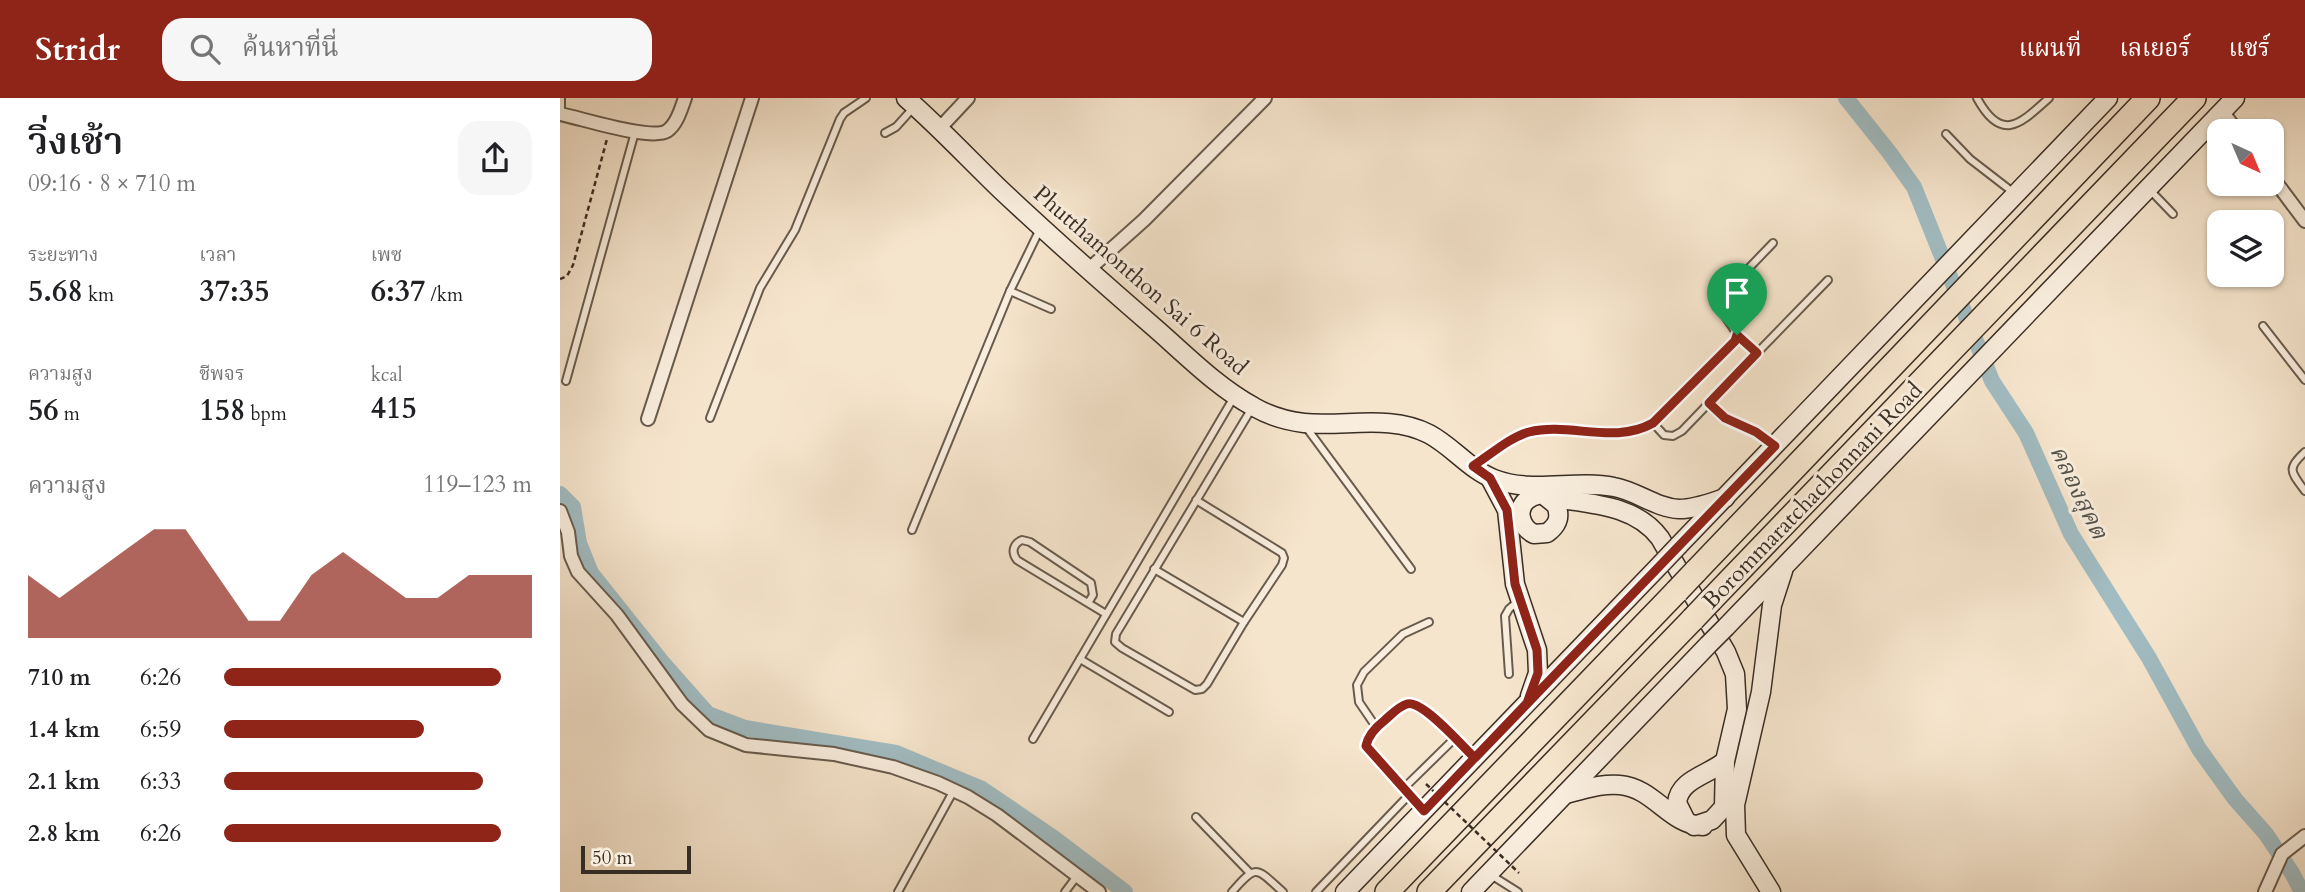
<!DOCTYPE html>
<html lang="th">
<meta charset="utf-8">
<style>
body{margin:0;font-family:Cardo,"Noto Serif Thai",serif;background:#f6f6f6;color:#202124;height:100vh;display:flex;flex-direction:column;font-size:26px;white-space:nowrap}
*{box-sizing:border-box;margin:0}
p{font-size:23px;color:#757577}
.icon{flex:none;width:38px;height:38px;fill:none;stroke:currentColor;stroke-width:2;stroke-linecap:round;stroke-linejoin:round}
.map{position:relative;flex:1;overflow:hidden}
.side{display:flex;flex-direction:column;background:#fff;width:560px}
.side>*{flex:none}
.needle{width:46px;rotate:136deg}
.buttons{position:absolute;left:1647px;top:21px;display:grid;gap:14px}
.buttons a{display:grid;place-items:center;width:77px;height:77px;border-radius:14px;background:#fff;box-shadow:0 2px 5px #0004;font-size:35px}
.scale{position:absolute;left:21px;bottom:18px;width:110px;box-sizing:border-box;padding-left:7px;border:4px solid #392e24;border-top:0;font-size:19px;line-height:24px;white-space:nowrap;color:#392e24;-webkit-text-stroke:5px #f9eede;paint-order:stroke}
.pin{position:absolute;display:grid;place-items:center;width:60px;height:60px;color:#fff;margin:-72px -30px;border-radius:50% 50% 50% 0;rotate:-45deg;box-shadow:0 0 7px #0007}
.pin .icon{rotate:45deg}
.round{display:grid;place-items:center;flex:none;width:74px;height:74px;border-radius:21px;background:#f6f6f6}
.head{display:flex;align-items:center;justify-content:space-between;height:119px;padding:0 28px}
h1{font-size:38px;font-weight:600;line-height:52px}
.stats{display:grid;grid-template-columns:repeat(3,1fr);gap:10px;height:119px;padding:7px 28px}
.stats div{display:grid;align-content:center}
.stats b{font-size:30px;font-weight:600}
.stats small{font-size:19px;font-weight:400}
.stats p{font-size:19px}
.chart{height:196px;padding:14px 28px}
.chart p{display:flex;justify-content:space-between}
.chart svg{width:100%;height:126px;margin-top:7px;fill:#8f2418;opacity:.7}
ul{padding:0 28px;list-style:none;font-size:23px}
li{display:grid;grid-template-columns:112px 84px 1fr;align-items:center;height:52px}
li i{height:18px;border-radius:9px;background:#8f2418}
header{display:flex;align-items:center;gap:42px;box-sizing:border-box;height:98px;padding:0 35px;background:#8f2418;color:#fff}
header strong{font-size:33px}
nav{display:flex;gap:38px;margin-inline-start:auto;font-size:24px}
.search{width:490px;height:63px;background:#f6f6f6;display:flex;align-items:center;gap:18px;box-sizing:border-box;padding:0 24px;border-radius:21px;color:#757577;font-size:26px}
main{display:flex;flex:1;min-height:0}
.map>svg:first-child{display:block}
</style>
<header>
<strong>Stridr</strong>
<div class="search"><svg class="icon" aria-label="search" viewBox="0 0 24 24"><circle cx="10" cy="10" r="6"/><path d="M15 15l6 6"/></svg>ค้นหาที่นี่</div>
<nav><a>แผนที่</a><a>เลเยอร์</a><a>แชร์</a></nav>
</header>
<main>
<section class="side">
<div class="head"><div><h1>วิ่งเช้า</h1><p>09:16 · 8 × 710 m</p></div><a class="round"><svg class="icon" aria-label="share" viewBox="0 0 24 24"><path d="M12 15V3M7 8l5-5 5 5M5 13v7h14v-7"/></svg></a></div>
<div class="stats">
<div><p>ระยะทาง</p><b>5.68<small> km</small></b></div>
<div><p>เวลา</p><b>37:35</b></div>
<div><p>เพซ</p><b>6:37<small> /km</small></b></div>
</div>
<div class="stats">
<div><p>ความสูง</p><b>56<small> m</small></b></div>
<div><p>ชีพจร</p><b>158<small> bpm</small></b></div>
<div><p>kcal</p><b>415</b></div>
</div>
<div class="chart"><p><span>ความสูง</span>119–123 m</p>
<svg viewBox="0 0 160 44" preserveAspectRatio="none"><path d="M0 44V22L10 30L20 22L30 14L40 6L50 6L60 22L70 38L80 38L90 22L100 14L110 22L120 30L130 30L140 22L150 22L160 22V44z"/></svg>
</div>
<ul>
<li><b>710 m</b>6:26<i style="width:90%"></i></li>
<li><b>1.4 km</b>6:59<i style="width:65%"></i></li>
<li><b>2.1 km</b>6:33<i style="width:84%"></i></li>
<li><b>2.8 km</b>6:26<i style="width:90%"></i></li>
</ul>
</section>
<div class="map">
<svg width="1745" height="794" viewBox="0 0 1745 794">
<rect width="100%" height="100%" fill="#f6e5cd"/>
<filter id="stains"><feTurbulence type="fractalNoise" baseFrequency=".00286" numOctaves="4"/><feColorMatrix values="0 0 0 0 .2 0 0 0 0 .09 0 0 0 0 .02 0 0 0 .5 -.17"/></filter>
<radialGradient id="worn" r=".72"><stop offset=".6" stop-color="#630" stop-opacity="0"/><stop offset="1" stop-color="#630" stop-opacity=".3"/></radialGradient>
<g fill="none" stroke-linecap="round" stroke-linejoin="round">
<!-- canal -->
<g stroke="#a1bcc2" stroke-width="16">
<polyline points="1286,0 1329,54 1354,89 1432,283 1466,335 1511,436 1589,560 1639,651 1675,701 1706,736 1732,775 1742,794"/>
<polyline points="0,396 13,409 19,445 31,475 102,564 148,616 185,630 336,655 422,691 491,738 565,794"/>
</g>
<defs>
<g id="lane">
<path d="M1417,0C1442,46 1461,25 1489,0"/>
<polyline points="1,16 1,0"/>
<polyline points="325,35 336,29 354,9"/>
<polyline points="1386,36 1410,61 1454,95"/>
<polyline points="1590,92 1613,116"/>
<polyline points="450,193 491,211"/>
<polyline points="1703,228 1745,282"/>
<polyline points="1177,237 1197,255 1268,182"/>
<polyline points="6,283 75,34"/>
<path d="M1149,305C1167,324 1192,331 1213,346"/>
<polyline points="150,320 200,190 235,132 280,21 284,15 306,0"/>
<polyline points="1093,325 1104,337 1113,338 1122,333 1197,255"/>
<polyline points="746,329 851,471"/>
<path d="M1745,354C1726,371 1731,374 1745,393"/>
<path d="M915,367C931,356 951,338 970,334C1011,325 1055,346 1093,325L1175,243L1177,237C1170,222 1156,214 1163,197L1213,145"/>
<polyline points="352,432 450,193 480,131"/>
<polyline points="594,471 684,524 722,467 724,460 722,455 636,402"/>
<path d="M528,505L533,497L531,485L470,444L462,442C453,446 451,454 457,462L546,516"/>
<polyline points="684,524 647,586 642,591 635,592 562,550 555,544 556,536 692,310"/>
<polyline points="520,561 609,614"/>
<polyline points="949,576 945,518 949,511 957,504"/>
<polyline points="816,629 799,604 797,587 804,574 843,536 869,524"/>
<polyline points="473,641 674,299"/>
<polyline points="845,689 895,640"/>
<path d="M862,710L806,648C808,634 832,612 845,607C851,604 856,607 862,610L913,658"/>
<polyline points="636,719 689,774"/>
<polyline points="931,777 958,794"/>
<polyline points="338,794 394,692"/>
<polyline points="505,794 517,778"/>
<path d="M672,794C697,765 696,770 723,794"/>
<polyline points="756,794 850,696"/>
</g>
<g id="street">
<polyline points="1662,13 1677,33"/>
<path d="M0,16C21,20 91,43 107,33C117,26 121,11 125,0"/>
<polyline points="379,31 408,0"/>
<polyline points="1712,79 1745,123"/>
<polyline points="528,172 584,122 705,0"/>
<polyline points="88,321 192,0"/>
<polyline points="0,413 8,434 11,458 18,474 57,517 122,606 149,632 186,647 274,656 333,669 378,685 408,699 437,717 539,794"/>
<polyline points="1705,794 1722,756 1745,738"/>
</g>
<g id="secondary">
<path d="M346,0C379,29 409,61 441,92C491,139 543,185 595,230C626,257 657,289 694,309C708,317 727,323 744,325C785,329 831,316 869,336C892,348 910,372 934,381C973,396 1014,381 1054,389C1077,393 1096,410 1119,411C1135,411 1150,405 1165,400"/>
<polyline points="930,380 947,412 955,486 977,552 978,575 970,598"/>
<path d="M985,398L996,407C1001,419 998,427 987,435L974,436C960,429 954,409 970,400C976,396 986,396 992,394"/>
<path d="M987,399C1027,406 1074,405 1100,440L1166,554L1175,576L1177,611L1165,663L1164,709L1152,722L1134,728"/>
<polyline points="1119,447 1548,0"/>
<polyline points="1166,529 1675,0"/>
<path d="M1005,696C1023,692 1042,685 1060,687C1094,690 1110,727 1143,728"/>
<path d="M1126,723L1117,705C1119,681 1149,677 1165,663"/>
<polyline points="785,794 1101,466"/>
<polyline points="911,794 1148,547"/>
<polyline points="1211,794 1176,737 1175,707 1201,594 1212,507 1223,473"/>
</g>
<g id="highway">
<polyline points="1135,474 1588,0"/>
<polyline points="1151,502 1634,0"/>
<polyline points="827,794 1117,493"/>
<polyline points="869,794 1133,521"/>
</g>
</defs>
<!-- lane casing -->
<use href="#lane" stroke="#685c4e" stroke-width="10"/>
<!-- street casing -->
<use href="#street" stroke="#685c4e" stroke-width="16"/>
<!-- secondary casing -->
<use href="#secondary" stroke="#392e24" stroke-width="21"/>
<!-- highway casing -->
<use href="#highway" stroke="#392e24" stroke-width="26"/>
<!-- path -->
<polyline stroke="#392e24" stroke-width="2.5" stroke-dasharray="5 3.5" stroke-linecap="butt" points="0,181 7,178 13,167 47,41"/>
<!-- lane -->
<use href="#lane" stroke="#f9eede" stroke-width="6"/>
<!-- street -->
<use href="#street" stroke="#f9eede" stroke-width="12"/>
<!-- secondary -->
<use href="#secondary" stroke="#f9eede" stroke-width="18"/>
<!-- highway -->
<use href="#highway" stroke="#f6e5cd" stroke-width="23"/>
<defs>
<g id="secondary-bridge">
<polyline points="1101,466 1119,447"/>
<polyline points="1148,547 1166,529"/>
</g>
<g id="highway-bridge">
<polyline points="1117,493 1135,474"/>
<polyline points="1133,521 1151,502"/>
</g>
</defs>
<!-- secondary-bridge casing -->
<use href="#secondary-bridge" stroke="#392e24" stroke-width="21" stroke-linecap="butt"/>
<!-- highway-bridge casing -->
<use href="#highway-bridge" stroke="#392e24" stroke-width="26" stroke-linecap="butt"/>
<!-- path-bridge -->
<polyline stroke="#392e24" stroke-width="2.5" stroke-dasharray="5 3.5" stroke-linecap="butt" points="866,686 959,775"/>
<!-- secondary-bridge -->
<use href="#secondary-bridge" stroke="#f9eede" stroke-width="18"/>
<!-- highway-bridge -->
<use href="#highway-bridge" stroke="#f6e5cd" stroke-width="23"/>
</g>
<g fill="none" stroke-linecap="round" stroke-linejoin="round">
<defs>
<path id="route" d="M1177,237L1197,255L1149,305L1165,320L1196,334L1215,348L915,660C903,649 862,601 847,606C839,608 831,617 825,622C816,629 808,637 806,648L864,713L967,605L978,575L977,552L955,486L947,412L930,380L913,368C930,357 950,339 969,334C1010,324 1054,347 1093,325L1175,243L1177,237"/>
</defs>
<!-- route casing -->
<use href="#route" stroke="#fff" stroke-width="14"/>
<!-- route -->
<use href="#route" stroke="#8f2418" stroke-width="9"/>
</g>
<g text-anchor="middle" stroke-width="6" stroke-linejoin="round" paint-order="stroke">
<!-- street labels -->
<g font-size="23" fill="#392e24" stroke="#f9eede">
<text transform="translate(581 182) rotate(41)" y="8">Phutthamonthon Sai 6 Road</text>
<text transform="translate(1252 397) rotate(-46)" y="8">Borommaratchachonnani Road</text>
</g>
<!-- water labels -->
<g font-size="24" font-style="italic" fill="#53524c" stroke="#f9eede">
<text transform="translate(1519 394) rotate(64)" y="8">คลองสุคต</text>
</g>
</g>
<rect width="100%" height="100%" filter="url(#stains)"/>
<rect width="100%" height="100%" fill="url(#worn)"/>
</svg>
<div class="buttons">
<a><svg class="needle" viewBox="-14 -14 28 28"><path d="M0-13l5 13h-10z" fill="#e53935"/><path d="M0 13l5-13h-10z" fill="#757577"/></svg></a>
<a><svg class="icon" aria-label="layers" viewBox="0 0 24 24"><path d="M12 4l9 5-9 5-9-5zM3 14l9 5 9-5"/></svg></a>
</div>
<div class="scale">50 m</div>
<div class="pin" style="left:1177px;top:237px;background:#1e9e55"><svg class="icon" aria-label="arrive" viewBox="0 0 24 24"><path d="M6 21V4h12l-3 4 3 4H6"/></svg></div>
</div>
</main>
